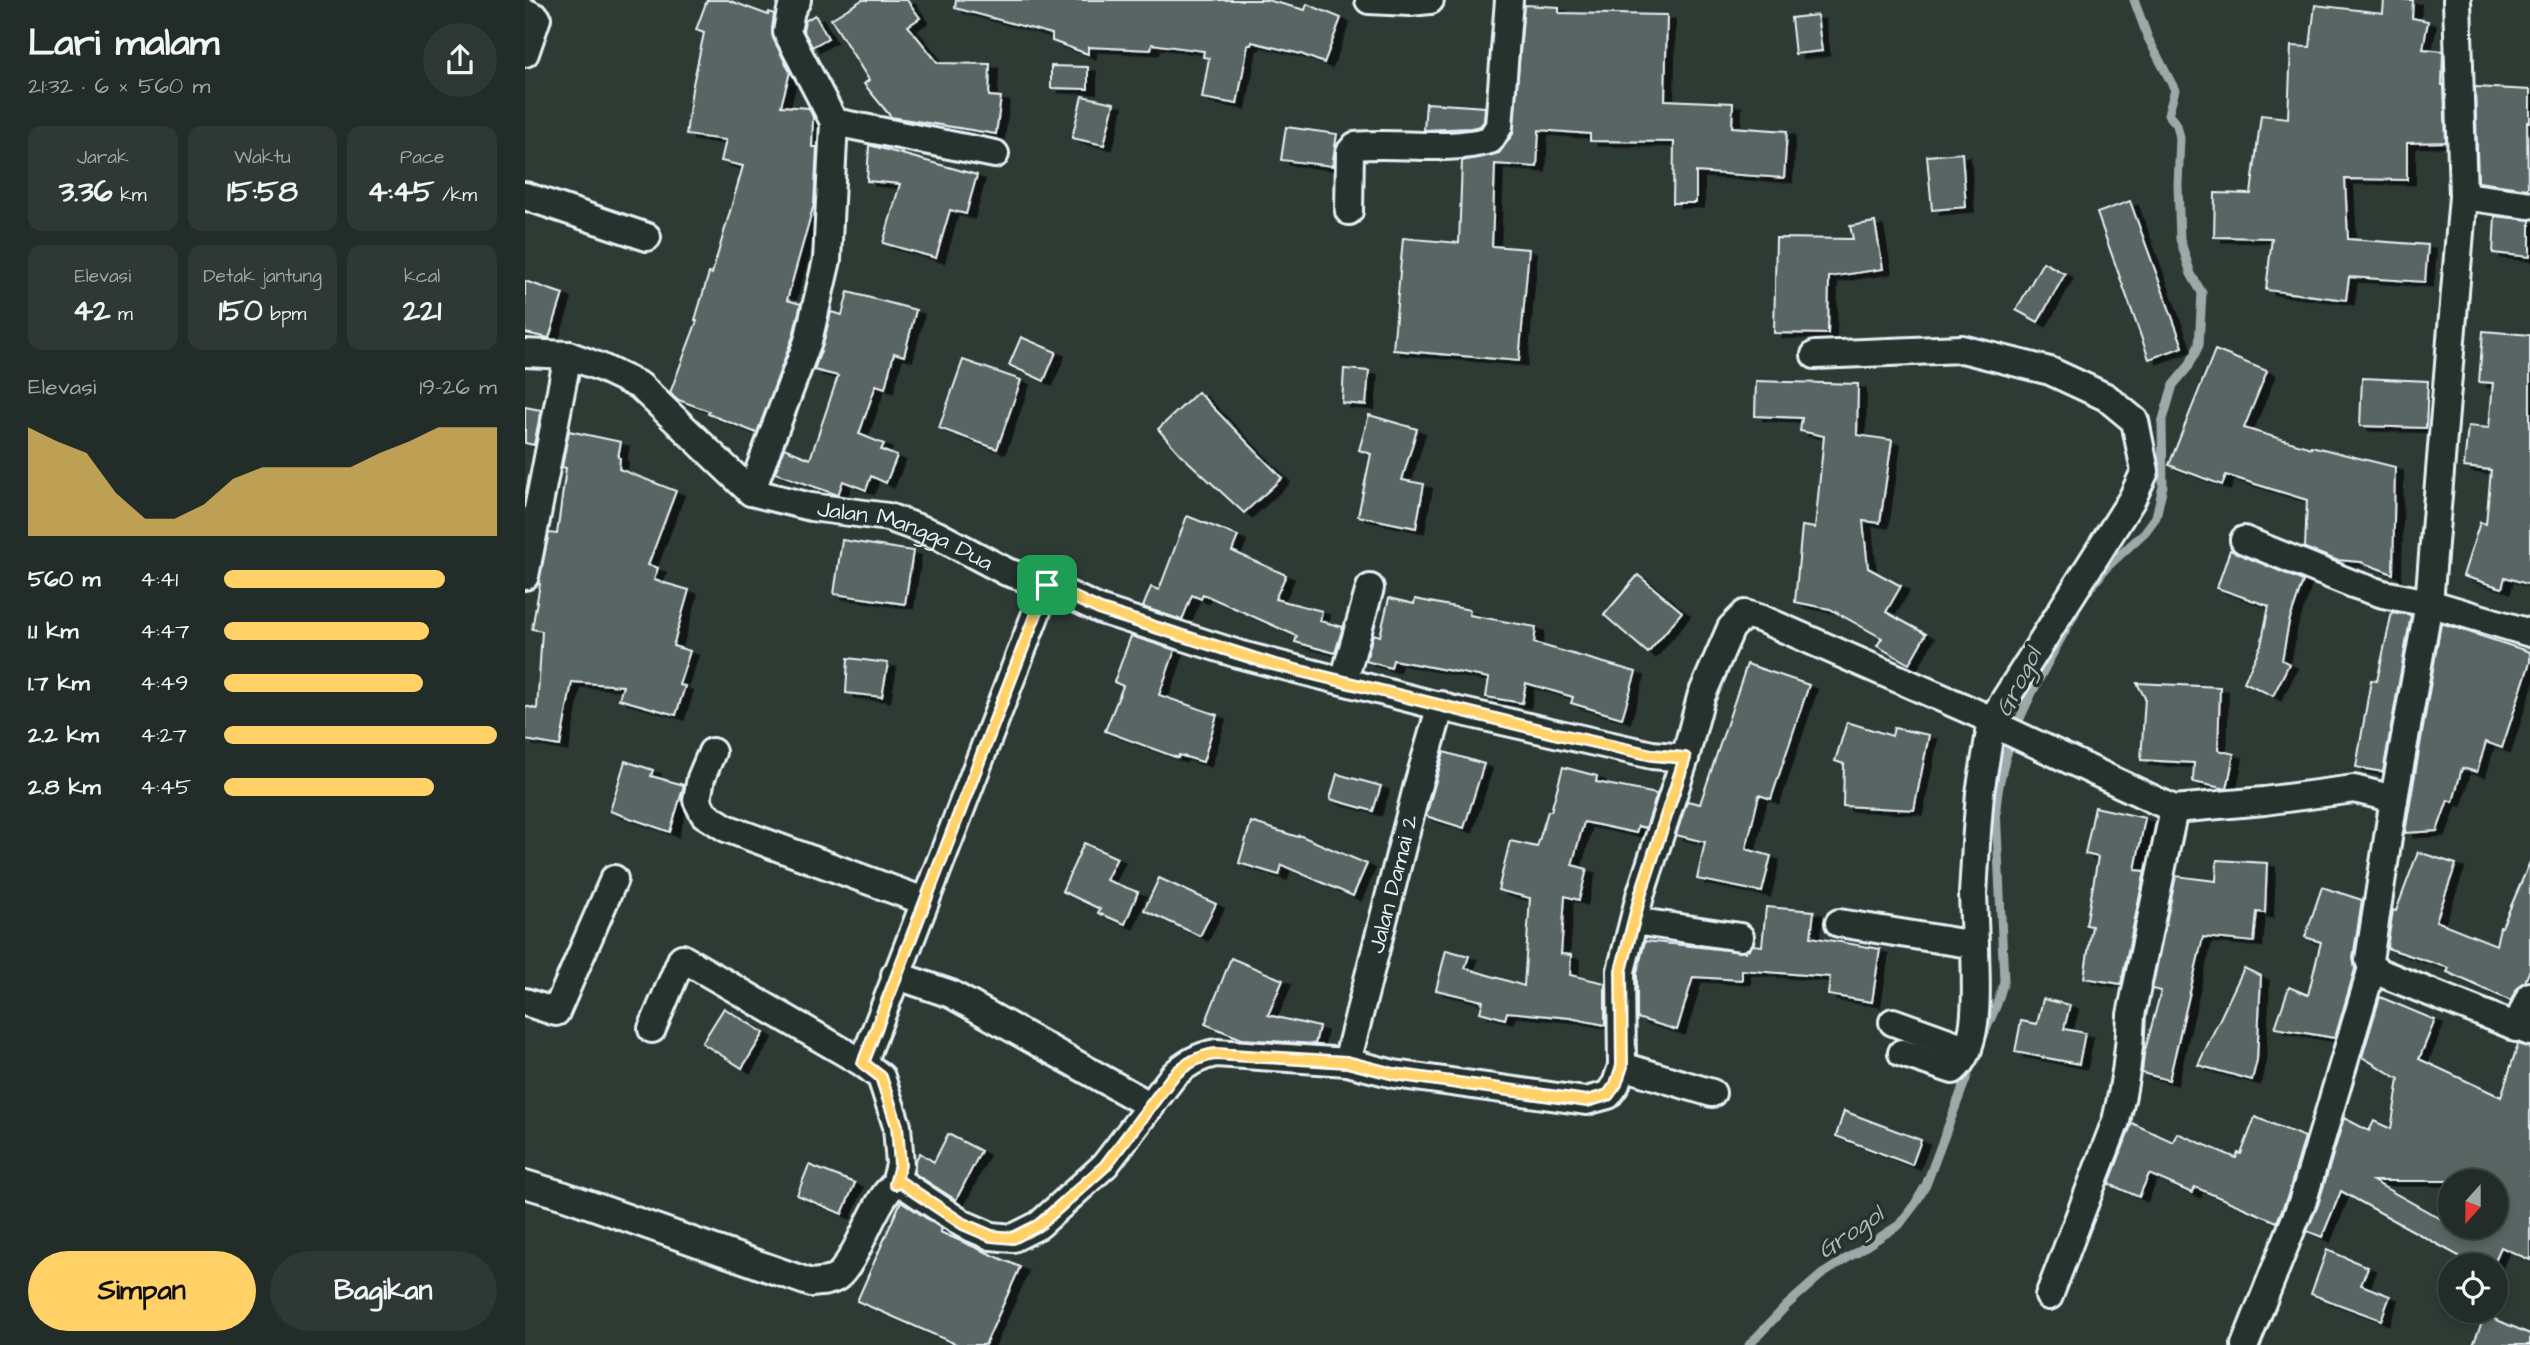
<!DOCTYPE html>
<html lang="id">
<meta charset="utf-8">
<style>
body{margin:0;font-family:"Architects Daughter",sans-serif;background:#2e3834;color:#f1f3f6;height:100vh;display:flex;flex-direction:column;font-size:26px;white-space:nowrap}
*{box-sizing:border-box;margin:0}
p{font-size:23px;color:#a2a7a8}
.icon{flex:none;width:38px;height:38px;fill:none;stroke:currentColor;stroke-width:2;stroke-linecap:round;stroke-linejoin:round}
.map{position:relative;flex:1;overflow:hidden}
.details{display:flex;flex-direction:column;background:#222c28;width:525px}
.details>*{flex:none}
.needle{width:46px;rotate:201deg}
.controls{position:absolute;left:1913px;top:1169px;display:grid;gap:14px}
.controls a{display:grid;place-items:center;width:70px;height:70px;border-radius:50%;background:#222c28;box-shadow:0 4px 10px #0003,0 0 0 2px #3f4845;font-size:35px}
.pin{position:absolute;display:grid;place-items:center;width:60px;height:60px;color:#fff;margin:-30px;border-radius:14px;box-shadow:0 4px 10px #0006}
.round{display:grid;place-items:center;flex:none;width:74px;height:74px;border-radius:37px;background:#2e3834}
.headline{display:flex;align-items:center;justify-content:space-between;height:119px;padding:0 28px}
h1{font-size:38px;font-weight:700;line-height:52px}
.metrics{display:grid;grid-template-columns:repeat(3,1fr);gap:10px;height:119px;padding:7px 28px}
.metrics div{display:grid;align-content:center;border-radius:14px;background:#2e3834;text-align:center}
.metrics b{font-size:30px;font-weight:700}
.metrics small{font-size:19px;font-weight:400}
.metrics p{font-size:19px}
.chart{height:196px;padding:14px 28px}
.chart p{display:flex;justify-content:space-between}
.chart svg{width:100%;height:126px;margin-top:7px;fill:#ffd166;opacity:.7}
.action{display:flex;gap:14px;margin-top:auto;padding:14px 28px}
.action a{flex:1;height:80px;border-radius:42px;background:#ffd166;color:#111;font-size:28px;font-weight:700;line-height:80px;text-align:center}
.action a+a{background:#2e3834;color:#f1f3f6}
ul{padding:0 28px;list-style:none;font-size:23px}
li{display:grid;grid-template-columns:112px 84px 1fr;align-items:center;height:52px}
li i{height:18px;border-radius:9px;background:#ffd166}
main{display:flex;flex:1;min-height:0}
.map>svg:first-child{display:block}
</style>
<main>
<section class="details">
<div class="headline"><div><h1>Lari malam</h1><p>21:32 · 6 × 560 m</p></div><a class="round"><svg class="icon" aria-label="share" viewBox="0 0 24 24"><path d="M12 15V3M7 8l5-5 5 5M5 13v7h14v-7"/></svg></a></div>
<div class="metrics">
<div><p>Jarak</p><b>3.36<small> km</small></b></div>
<div><p>Waktu</p><b>15:58</b></div>
<div><p>Pace</p><b>4:45<small> /km</small></b></div>
</div>
<div class="metrics">
<div><p>Elevasi</p><b>42<small> m</small></b></div>
<div><p>Detak jantung</p><b>150<small> bpm</small></b></div>
<div><p>kcal</p><b>221</b></div>
</div>
<div class="chart"><p><span>Elevasi</span>19–26 m</p>
<svg viewBox="0 0 160 44" preserveAspectRatio="none"><path d="M0 44V6L10 11L20 15L30 29L40 38L50 38L60 33L70 24L80 20L90 20L100 20L110 20L120 15L130 11L140 6L150 6L160 6V44z"/></svg>
</div>
<ul>
<li><b>560 m</b>4:41<i style="width:81%"></i></li>
<li><b>1.1 km</b>4:47<i style="width:75%"></i></li>
<li><b>1.7 km</b>4:49<i style="width:73%"></i></li>
<li><b>2.2 km</b>4:27<i style="width:100%"></i></li>
<li><b>2.8 km</b>4:45<i style="width:77%"></i></li>
</ul>
<div class="action"><a>Simpan</a><a>Bagikan</a></div>
</section>
<div class="map">
<svg width="2005" height="1345" viewBox="0 0 2005 1345">
<defs>
<filter id="shadow"><feDropShadow dx="8" dy="4.5" stdDeviation="0" flood-color="#0009"/></filter>
</defs>
<rect width="100%" height="100%" fill="#2e3b35"/>
<filter id="ink" filterUnits="userSpaceOnUse"><feTurbulence type="fractalNoise" baseFrequency=".0143" numOctaves="2"/><feDisplacementMap in="SourceGraphic" scale="14" xChannelSelector="R" yChannelSelector="G"/><feConvolveMatrix kernelMatrix="1 2 1 2 8 2 1 2 1" color-interpolation-filters="sRGB"/></filter>
<g filter="url(#ink)">
<g fill="none" stroke-linecap="round" stroke-linejoin="round">
<!-- stream -->
<g stroke="#9da8a9" stroke-width="9">
<polyline points="1564,590 1581,568 1620,532 1631,517 1638,486 1637,423 1648,385 1664,366 1674,345 1677,293 1666,274 1655,239 1653,185 1655,138 1652,125 1643,114 1650,90 1623,38 1609,0"/>
<path d="M1458,1037L1472,1004L1479,981L1471,808C1477,736 1517,674 1551,611"/>
<polyline points="1224,1345 1262,1305 1296,1275 1374,1225 1390,1204 1401,1185 1447,1063"/>
</g>
</g>
<!-- building -->
<g fill="#596563" stroke="#e8f1f8" stroke-width="2" fill-rule="evenodd" filter="url(#shadow)">
<polygon points="182,0 203,0 243,15 244,12 249,14 247,29 248,38 265,72 256,106 284,108 288,117 287,147 292,147 289,204 262,300 276,304 268,336 232,433 183,414 184,411 151,399 145,393 172,321 170,320 184,273 187,274 218,166 196,161 201,140 161,135 167,89 179,33 171,30"/>
<polygon points="337,0 382,0 395,18 383,26 413,63 465,64 464,96 476,97 471,134 366,117 339,84 344,80 306,19"/>
<polygon points="431,0 742,0 780,10 782,4 816,18 799,63 776,54 727,42 726,45 723,45 712,104 677,98 684,58 678,57 679,51 627,44 626,50 563,47 563,54 527,41 527,34 430,8"/>
<polygon points="1859,0 1888,0 1887,18 1903,21 1898,49 1918,51 1917,85 1919,85 1921,142 1882,143 1882,180 1820,179 1823,239 1903,245 1900,282 1824,277 1821,300 1741,290 1747,238 1689,237 1690,193 1726,194 1736,115 1763,118 1766,46 1785,47 1790,5 1858,13"/>
<polygon points="999,5 1034,7 1034,13 1142,15 1140,100 1208,103 1207,127 1262,131 1259,178 1171,172 1171,203 1148,203 1149,142 1065,141 1065,134 1014,130 1012,167 970,164 967,246 1004,249 994,361 868,350 878,238 934,243 937,161 974,153 988,134"/>
<polygon points="290,15 303,38 287,47 278,30 280,21"/>
<polygon points="1292,15 1297,51 1270,54 1266,18"/>
<polygon points="526,66 563,67 563,89 526,88"/>
<polygon points="1950,87 2005,90 2005,122 2002,122 2003,189 1953,182"/>
<polygon points="557,96 589,103 579,145 547,138"/>
<polygon points="901,103 960,107 959,121 955,126 946,128 899,130"/>
<polygon points="761,127 812,134 807,166 756,160"/>
<polygon points="344,145 452,175 441,214 425,210 411,258 358,243 375,184 342,181"/>
<polygon points="1437,153 1441,207 1407,210 1402,156"/>
<polygon points="1605,201 1658,347 1624,359 1572,213"/>
<polygon points="1970,216 2005,220 2005,257 1968,253"/>
<polygon points="1350,222 1358,269 1304,277 1303,334 1249,333 1251,238 1328,239 1325,226"/>
<polygon points="1518,262 1540,274 1513,322 1491,310"/>
<polygon points="0,281 38,294 24,338 0,333"/>
<polygon points="323,292 391,310 379,356 369,353 360,388 351,385 334,434 359,444 356,450 372,456 361,483 346,476 341,490 318,481 313,495 250,473 259,448 285,459 313,376 289,370 298,345 306,312 317,315"/>
<polygon points="1958,331 2005,335 2005,585 1980,577 1977,588 1938,576 1955,522 1961,524 1966,470 1939,467 1943,426 1964,428 1968,383 1954,382"/>
<polygon points="496,337 531,352 519,381 484,365"/>
<polygon points="1690,350 1742,371 1719,428 1786,448 1786,446 1870,467 1868,574 1836,562 1811,560 1780,548 1782,500 1701,475 1697,485 1644,465"/>
<polygon points="438,360 496,380 472,449 414,428"/>
<polygon points="819,369 844,371 841,405 817,403"/>
<polygon points="1837,378 1903,381 1901,428 1835,426"/>
<polygon points="1231,381 1333,384 1332,435 1367,440 1355,523 1338,521 1343,568 1376,586 1361,612 1401,634 1384,664 1352,646 1357,638 1305,609 1270,602 1277,526 1290,528 1299,436 1275,431 1277,418 1230,416"/>
<polygon points="673,392 757,478 719,513 655,454 633,429"/>
<polygon points="0,407 16,410 9,445 0,443"/>
<polygon points="844,415 892,429 877,480 899,484 891,528 833,516 846,454 834,450"/>
<polygon points="44,431 96,442 93,457 95,458 94,469 151,491 123,565 133,568 129,580 164,590 148,646 165,651 154,685 160,686 151,715 94,699 98,686 47,682 35,746 0,740 0,706 12,709 17,631 7,629 15,584 13,584 24,533 32,534 41,468 37,467"/>
<polygon points="662,516 713,536 707,551 761,575 750,599 797,611 795,621 818,627 810,653 770,642 772,636 678,594 676,599 667,595 657,620 618,607 626,587 634,590"/>
<polygon points="317,540 388,551 380,604 309,594"/>
<polygon points="1705,550 1778,581 1764,622 1757,660 1764,664 1748,696 1719,682 1736,645 1744,606 1692,588"/>
<polygon points="1113,575 1157,612 1123,653 1079,615"/>
<polygon points="864,598 889,604 890,599 945,610 944,615 1011,627 1009,643 1111,672 1097,718 1046,703 1048,697 1001,683 997,703 961,697 964,678 868,660 866,668 841,661 848,634 855,636"/>
<polygon points="1867,612 1886,615 1858,772 1831,767 1846,680 1852,681"/>
<polygon points="1916,623 2005,652 2005,662 1977,748 1961,742 1952,772 1937,768 1928,802 1923,800 1912,831 1880,833"/>
<polygon points="606,636 650,650 634,695 692,715 678,762 654,755 653,758 580,731 598,686 589,682"/>
<polygon points="323,658 363,663 357,697 321,693"/>
<polygon points="1222,664 1284,685 1246,799 1234,795 1221,849 1246,856 1237,892 1172,879 1180,842 1151,835 1162,801 1175,804"/>
<polygon points="1612,683 1695,687 1693,750 1709,754 1702,789 1668,782 1669,763 1616,760 1620,698"/>
<polygon points="1322,722 1367,736 1369,728 1404,735 1389,810 1318,806 1319,764 1310,761"/>
<polygon points="919,752 959,764 939,828 901,816"/>
<polygon points="100,761 128,770 126,776 159,785 145,832 85,811"/>
<polygon points="1038,767 1072,776 1071,782 1132,794 1121,828 1113,826 1111,833 1059,822 1047,865 1062,869 1054,900 1040,896 1036,954 1046,955 1045,975 1080,983 1080,1025 1045,1018 982,1012 980,1019 955,1012 958,1001 911,990 921,950 944,956 940,968 999,986 1005,898 973,890 985,841 1012,847 1023,811 1026,811"/>
<polygon points="812,774 856,786 848,811 805,799"/>
<polygon points="1570,807 1620,818 1610,870 1620,871 1596,984 1559,978 1567,926 1561,925 1573,857 1560,854"/>
<polygon points="726,822 773,837 774,835 842,864 828,896 757,865 754,875 714,863"/>
<polygon points="559,843 592,858 581,880 613,892 600,924 573,913 575,909 537,891"/>
<polygon points="1893,852 1931,864 1911,921 1971,945 1975,927 1977,927 2005,862 2005,969 2000,982 1991,989 1986,1001 1922,972 1924,968 1862,948 1868,910 1871,911"/>
<polygon points="1692,860 1742,863 1740,913 1732,912 1729,942 1678,937 1644,1080 1617,1073 1619,1054 1636,991 1627,989 1651,876 1691,881"/>
<polygon points="634,878 691,904 675,936 619,910"/>
<polygon points="1797,887 1837,900 1828,958 1830,969 1810,1038 1750,1028 1764,987 1783,995 1796,942 1780,937"/>
<polygon points="1241,907 1289,911 1286,937 1355,949 1347,1002 1303,995 1305,977 1217,970 1217,980 1168,977 1152,1030 1112,1018 1112,973 1120,941 1220,952 1228,945 1237,946"/>
<polygon points="706,958 758,980 743,1015 794,1027 790,1044 717,1039 680,1024"/>
<polygon points="1719,968 1736,976 1732,1060 1727,1080 1673,1065"/>
<path d="M1855,997L1910,1020L1894,1059L1976,1097L1993,1044L2005,1047V1260L1976,1247L1968,1265H1950L1816,1191L1797,1237L1782,1231L1793,1205L1819,1118L1844,1131L1849,1121L1866,1129L1874,1079L1837,1057ZM1848,1181H1970V1227H1925V1224Z"/>
<polygon points="1518,999 1545,1005 1539,1029 1560,1033 1554,1064 1490,1052 1496,1021 1512,1024"/>
<polygon points="199,1008 239,1033 217,1068 177,1043"/>
<polygon points="1319,1111 1396,1140 1387,1165 1311,1136"/>
<polygon points="1730,1117 1780,1137 1763,1195 1752,1222 1670,1187 1667,1193 1624,1174 1614,1197 1584,1184 1607,1123 1648,1142 1652,1133 1711,1158 1713,1153 1716,1154"/>
<polygon points="423,1134 456,1151 431,1200 389,1173 390,1161 395,1153 409,1162"/>
<polygon points="284,1165 330,1183 317,1214 272,1195"/>
<polygon points="376,1201 417,1229 415,1232 495,1267 460,1345 433,1345 332,1301"/>
<polygon points="1802,1250 1843,1267 1836,1285 1865,1296 1856,1320 1786,1294"/>
<polygon points="1960,1315 2005,1334 2005,1345 1948,1345"/>
</g>
<g fill="none" stroke-linecap="round" stroke-linejoin="round">
<defs>
<g id="street">
<polyline points="844,0 885,2 905,0"/>
<polyline points="1932,0 1938,196 1904,603 1869,799 1844,960 1847,968 1856,973 2005,1032"/>
<polyline points="0,12 12,18 0,53"/>
<polyline points="309,122 470,154"/>
<polyline points="0,196 122,237"/>
<polyline points="1938,196 2005,205"/>
<path d="M824,211L825,152L830,146C875,142 921,152 965,140L974,126L984,0"/>
<path id="s1" d="M0,353L43,355L75,367L115,386L226,492L286,507L363,517L412,535L482,572L522,585L576,610L713,654L929,710L1127,755L1160,758"/>
<polyline points="1290,355 1437,349 1525,371 1581,397 1610,421 1620,471 1607,499 1467,720 1455,793 1451,844 1448,894 1450,945 1314,923"/>
<polyline points="226,492 283,341 302,260 309,122 262,32 266,10 272,0"/>
<polyline points="1719,540 1828,584 1858,594 1904,603 2005,633"/>
<polyline points="0,576 43,355"/>
<polyline points="819,680 845,588"/>
<polyline points="187,752 176,778 172,800 179,814 201,828 399,901"/>
<polyline points="1109,921 1215,937"/>
<polyline points="370,975 426,994 626,1106"/>
<polyline points="0,1002 31,1012 89,879"/>
<polyline points="1368,1022 1443,1049"/>
<polyline points="1991,1028 2005,996"/>
<polyline points="127,1029 157,958 338,1063 356,1077 372,1126 375,1165 370,1184"/>
<path d="M1377,1053L1428,1070C1458,1045 1450,980 1450,945"/>
<path id="s2" d="M822,1062L892,788L916,705"/>
<polyline points="338,1063 522,585"/>
<polyline points="1097,1066 1187,1093"/>
<path d="M0,1184L40,1196L286,1283C295,1282 305,1282 312,1277C334,1260 352,1188 375,1182L438,1224L466,1236L488,1238L514,1225L580,1165L648,1076C661,1063 674,1056 691,1053L822,1062L869,1074L1061,1101L1083,1095L1091,1084L1097,1066L1096,971L1115,896L1160,758L1176,697L1206,628L1220,614L1237,619L1467,720L1481,730L1649,809L1739,801L1829,789L1869,799"/>
<path d="M1524,1296L1591,1121C1600,1086 1605,1051 1606,1015L1649,809"/>
<polyline points="1720,1345 1778,1200 1847,968"/>
</g>
</defs>
<!-- street casing -->
<use href="#street" stroke="#e8f1f8" stroke-width="32"/>
<!-- street -->
<use href="#street" stroke="#26332d" stroke-width="26"/>
</g>
</g>
<g fill="none" stroke-linecap="round" stroke-linejoin="round" filter="url(#ink)">
<defs>
<path id="route" d="M522,585L576,610L747,664L1028,733L1127,755L1160,758L1115,896L1096,971L1097,1066L1091,1084L1083,1095L1062,1101L869,1074L822,1062L691,1054C674,1056 661,1063 648,1076L580,1166L514,1225L488,1238L466,1236L438,1224L375,1182L370,1184L375,1165L372,1126L356,1077L338,1063Z"/>
</defs>
<!-- route casing -->
<use href="#route" stroke="#fff" stroke-width="14"/>
<!-- route -->
<use href="#route" stroke="#ffd166" stroke-width="9"/>
</g>
<g text-anchor="middle" stroke-width="7" stroke-linejoin="round" paint-order="stroke">
<!-- street labels -->
<g font-size="23" fill="#e8f1f8" stroke="#26332d">
<text dy="8" stroke="none"><textPath href="#s1" startOffset="436">Jalan Mangga Dua</textPath></text>
<text dy="8" stroke="none"><textPath href="#s2" startOffset="184">Jalan Damai 2</textPath></text>
</g>
<!-- water labels -->
<g font-size="24" font-style="italic" fill="#b0babd" stroke="#26332d">
<text transform="translate(1493 682) rotate(-63)" y="8">Grogol</text>
<text transform="translate(1325 1232) rotate(-34)" y="8">Grogol</text>
</g>
</g>
</svg>
<div class="controls">
<a><svg class="needle" viewBox="-14 -14 28 28"><path d="M0-13l5 13h-10z" fill="#e53935"/><path d="M0 13l5-13h-10z" fill="#a2a7a8"/></svg></a>
<a><svg class="icon" aria-label="locate" viewBox="0 0 24 24"><circle cx="12" cy="12" r="6"/><path d="M12 2v4M12 18v4M2 12h4M18 12h4"/></svg></a>
</div>
<div class="pin" style="left:522px;top:585px;background:#1e9e55"><svg class="icon" aria-label="arrive" viewBox="0 0 24 24"><path d="M6 21V4h12l-3 4 3 4H6"/></svg></div>
</div>
</main>
